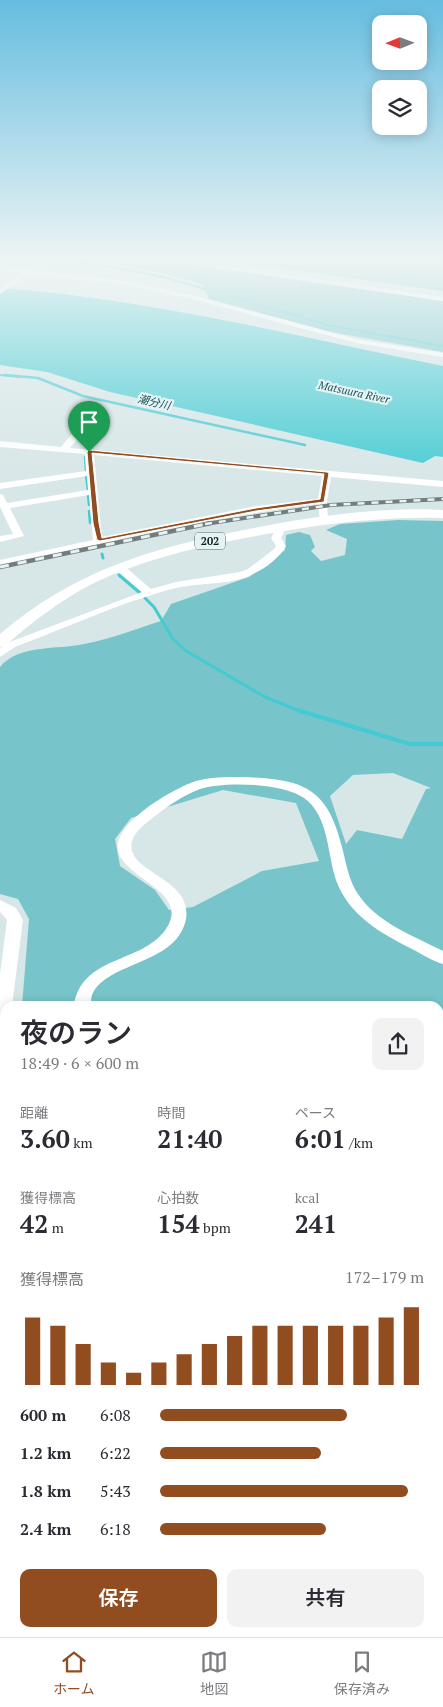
<!DOCTYPE html>
<html lang="ja">
<meta charset="utf-8">
<style>
body{margin:0;font-family:"PT Serif","Noto Sans JP",serif;background:#f2f2f3;color:#2b2b33;height:100vh;display:flex;flex-direction:column;font-size:19px;white-space:nowrap}
*{box-sizing:border-box;margin:0}
p{font-size:16px;color:#7c7c81}
.icon{flex:none;width:28px;height:28px;fill:none;stroke:currentColor;stroke-width:2;stroke-linecap:round;stroke-linejoin:round}
.map{position:relative;flex:1;overflow:hidden}
.panel{position:absolute;left:0px;top:1001px;width:444px;height:636px;display:flex;flex-direction:column;background:#fff;border-radius:15px 15px 0 0;box-shadow:0 2px 12px #0003}
.panel>*{flex:none}
.needle{width:32px;rotate:269deg}
.tools{position:absolute;left:372px;top:15px;display:grid;gap:10px}
.tools a{display:grid;place-items:center;width:55px;height:55px;border-radius:10px;background:#fff;box-shadow:0 2px 12px #0003;font-size:25px}
.pin{position:absolute;display:grid;place-items:center;width:42px;height:42px;color:#fff;margin:-51px -21px;border-radius:50% 50% 50% 0;rotate:-45deg;box-shadow:0 0 5px #0007}
.pin .icon{rotate:45deg}
.round{display:grid;place-items:center;flex:none;width:52px;height:52px;border-radius:10px;background:#f2f2f3}
.summary{display:flex;align-items:center;justify-content:space-between;height:85px;padding:0 20px}
h1{font-size:28px;font-weight:600;line-height:38px}
.figures{display:grid;grid-template-columns:repeat(3,1fr);gap:8px;height:85px;padding:5px 20px}
.figures div{display:grid;align-content:center}
.figures b{font-size:25px;font-weight:600}
.figures small{font-size:14px;font-weight:400}
.figures p{font-size:14px}
.chart{height:140px;padding:10px 20px}
.chart p{display:flex;justify-content:space-between}
.chart svg{width:100%;height:90px;margin-top:5px;stroke:#914d20;stroke-width:6}
.action{display:flex;gap:10px;margin-top:auto;padding:10px 20px}
.action a{flex:1;height:58px;border-radius:10px;background:#914d20;color:#fff;font-size:20px;font-weight:600;line-height:58px;text-align:center}
.action a+a{background:#f2f2f3;color:#2b2b33}
ul{padding:0 20px;list-style:none;font-size:16px}
li{display:grid;grid-template-columns:80px 60px 1fr;align-items:center;height:38px}
li i{height:12px;border-radius:6px;background:#914d20}
.dock{display:flex;justify-content:space-around;align-items:center;height:70px;border-top:1px solid #e1e1e2;background:#fff;font-size:14px;color:#7c7c81}
.dock a{display:grid;justify-items:center;gap:2px}
.dock .on{color:#914d20}
.map>svg:first-child{display:block}
</style>
<div class="map">
<svg width="443" height="1637" viewBox="0 0 443 1637">
<rect width="100%" height="100%" fill="#d7e6e7"/>
<!-- green -->
<g fill="#77c5ca" fill-rule="evenodd">
<path d="M84,260H157L443,301V352L331,332L209,299L203,285C165,271 124,265 84,260Z"/>
<polygon points="221,260 443,260 443,291"/>
<path d="M398,520L443,521V1637H0V1188L5,1187V1632H439V1006H22L29,919L18,899L0,894V667C19,644 57,650 84,644C110,639 136,629 161,621L171,604L249,577L285,550L286,535L299,532L310,535L315,547L311,551L321,561L345,555L347,539L326,530L340,524ZM393,773L431,788L426,789L402,839L357,830L346,844L330,796L353,775ZM223,790L296,803L319,861L262,871L193,907L169,910L155,890L120,866L115,839L131,818Z"/>
</g>
<!-- water -->
<path fill="#43cad2" d="M0,288C150,299 296,336 443,366V457L435,456L423,463L110,392L47,372L0,365Z"/>
<g fill="none" stroke-linecap="round" stroke-linejoin="round">
<!-- stream-far3 -->
<g stroke="#43cad2" stroke-width="2">
<polyline points="57,260 96,264 164,277 328,325 443,346"/>
<polyline points="0,375 21,377"/>
</g>
<!-- stream-far2 -->
<g stroke="#43cad2" stroke-width="2.5">
<polyline points="5,375 38,378 83,396 305,445"/>
<polyline points="85,457 86,471"/>
<polyline points="86,475 88,491"/>
<polyline points="88,495 89,505"/>
<polyline points="89,511 90,523"/>
</g>
<!-- stream-far1 -->
<g stroke="#43cad2" stroke-width="3">
<polyline points="102,554 103,558"/>
<polyline points="119,575 140,593"/>
<polyline points="145,598 154,607 173,639 186,651 265,697 300,711"/>
</g>
<!-- stream -->
<polyline stroke="#43cad2" stroke-width="4" points="297,710 410,744 443,744"/>
<!-- minor -->
<g fill="#fff" fill-rule="evenodd">
<polygon points="41,260 48,260 34,271 122,280 195,296 356,339 443,353 443,357 356,343 192,299 122,284 29,274 0,294 0,289 22,273 0,271 0,267 27,270"/>
<polygon points="167,260 185,260 443,297 443,301"/>
<path d="M87,416L94,418L70,448L443,481V487L331,477L327,501L328,521L320,519L318,504C210,517 106,543 0,566V560L93,540L89,495L10,508L24,536L0,542V536L13,534L0,507V494L3,495L7,503L88,490L87,476L0,489V483L86,471L85,454L0,447V441L61,447ZM94,455L322,476L318,499L256,506L102,537Z"/>
<path d="M278,524L283,527L284,532L281,538L286,546C280,557 266,568 255,573C232,586 201,582 176,588C124,601 66,628 15,647L0,657V648L7,643L142,592L115,569V565H123L151,589L176,582L240,572L248,569L274,549L276,546L271,538L274,532L273,527Z"/>
<path d="M241,777C300,779 327,785 342,847C346,863 349,881 358,894C377,923 414,936 443,951V964C432,961 422,954 412,949C381,933 349,916 336,880C327,853 329,816 304,798C283,783 224,781 200,789C184,795 169,805 155,816C147,822 135,831 132,841C124,873 193,877 186,919C177,965 107,961 92,995C91,998 91,1003 90,1006H74C81,955 142,964 166,929C190,893 130,881 119,854C107,826 174,788 196,781C210,777 226,777 241,777Z"/>
<polygon points="0,900 16,908 23,920 12,1006 5,1006 5,1039 0,1041 0,974 7,920 0,912"/>
<polygon points="0,1053 5,1055 5,1081 0,1079"/>
<polygon points="5,1162 5,1178 0,1179 0,1163"/>
</g>
<!-- highway -->
<path fill="#fff" fill-rule="evenodd" d="M417,509L443,510V518C374,516 308,526 240,539C189,549 139,561 92,584C61,600 32,622 6,645L0,647V634C74,571 151,548 244,530C302,518 359,510 417,509Z"/>
<defs>
<polyline id="rail-far1" points="205,524 331,505 443,499"/>
<polyline id="rail" points="0,567 211,523"/>
</defs>
<!-- rail-far1 casing -->
<use href="#rail-far1" stroke="#737d7e" stroke-width="4"/>
<!-- rail casing -->
<use href="#rail" stroke="#737d7e" stroke-width="4.5"/>
<!-- rail-far1 -->
<use href="#rail-far1" stroke="#e4f4f5" stroke-width="2.5" stroke-dasharray="7" stroke-linecap="butt"/>
<!-- rail -->
<use href="#rail" stroke="#e4f4f5" stroke-width="3" stroke-dasharray="9" stroke-linecap="butt"/>
</g>
<!-- sky -->
<linearGradient id="sky" x2="0" y2="1"><stop stop-color="#66bddf"/><stop offset="0.53" stop-color="#edf4f4"/><stop offset="1" stop-color="#edf4f4" stop-opacity="0"/></linearGradient>
<rect width="443" height="489" fill="url(#sky)"/>
<!-- route -->
<path fill="#914d20" stroke="#fff" fill-rule="evenodd" d="M89,450L327,472L329,473L324,502L256,511L100,541L97,540L93,523L87,452ZM92,453L324,474L320,499L256,508L102,538L99,523Z"/>
<g text-anchor="middle" stroke-width="4.5" stroke-linejoin="round" paint-order="stroke">
<!-- far-water labels -->
<g font-size="11" font-style="italic" fill="#195154" stroke="#e4f4f5">
<text transform="translate(354 392) rotate(12)" y="4">Matsuura River</text>
<text transform="translate(154 402) rotate(13)" y="4">潮分川</text>
</g>
<!-- shield labels -->
<rect fill="#e4f4f5" stroke="#505859" stroke-width="1" x="195" y="532.5" width="30" height="17" rx="4"/>
<g font-size="11" font-weight="bold" fill="#101516">
<text x="210" y="545">202</text>
</g>
</g>
</svg>
<div class="tools">
<a><svg class="needle" viewBox="-14 -14 28 28"><path d="M0-13l5 13h-10z" fill="#e53935"/><path d="M0 13l5-13h-10z" fill="#7c7c81"/></svg></a>
<a><svg class="icon" aria-label="layers" viewBox="0 0 24 24"><path d="M12 4l9 5-9 5-9-5zM3 14l9 5 9-5"/></svg></a>
</div>
<div class="pin" style="left:89px;top:452px;background:#1e9e55"><svg class="icon" aria-label="arrive" viewBox="0 0 24 24"><path d="M6 21V4h12l-3 4 3 4H6"/></svg></div>
<section class="panel">
<div class="summary"><div><h1>夜のラン</h1><p>18:49 · 6 × 600 m</p></div><a class="round"><svg class="icon" aria-label="share" viewBox="0 0 24 24"><path d="M12 15V3M7 8l5-5 5 5M5 13v7h14v-7"/></svg></a></div>
<div class="figures">
<div><p>距離</p><b>3.60<small> km</small></b></div>
<div><p>時間</p><b>21:40</b></div>
<div><p>ペース</p><b>6:01<small> /km</small></b></div>
</div>
<div class="figures">
<div><p>獲得標高</p><b>42<small> m</small></b></div>
<div><p>心拍数</p><b>154<small> bpm</small></b></div>
<div><p>kcal</p><b>241</b></div>
</div>
<div class="chart"><p><span>獲得標高</span>172–179 m</p>
<svg viewBox="0 0 160 44" preserveAspectRatio="none"><path d="M5 44V11M15 44V15M25 44V24M35 44V33M45 44V38M55 44V33M65 44V29M75 44V24M85 44V20M95 44V15M105 44V15M115 44V15M125 44V15M135 44V15M145 44V11M155 44V6"/></svg>
</div>
<ul>
<li><b>600 m</b>6:08<i style="width:71%"></i></li>
<li><b>1.2 km</b>6:22<i style="width:61%"></i></li>
<li><b>1.8 km</b>5:43<i style="width:94%"></i></li>
<li><b>2.4 km</b>6:18<i style="width:63%"></i></li>
</ul>
<div class="action"><a>保存</a><a>共有</a></div>
</section>
</div>
<nav class="dock">
<a class="on"><svg class="icon" aria-label="home" viewBox="0 0 24 24"><path d="M3 11l9-7 9 7M6 9v11h12V9"/></svg>ホーム</a>
<a><svg class="icon" aria-label="map" viewBox="0 0 24 24"><path d="M3 6l6-2 6 2 6-2v14l-6 2-6-2-6 2zM9 4v14M15 6v14"/></svg>地図</a>
<a><svg class="icon" aria-label="saved" viewBox="0 0 24 24"><path d="M7 4h10v16l-5-4-5 4z"/></svg>保存済み</a>
</nav>
